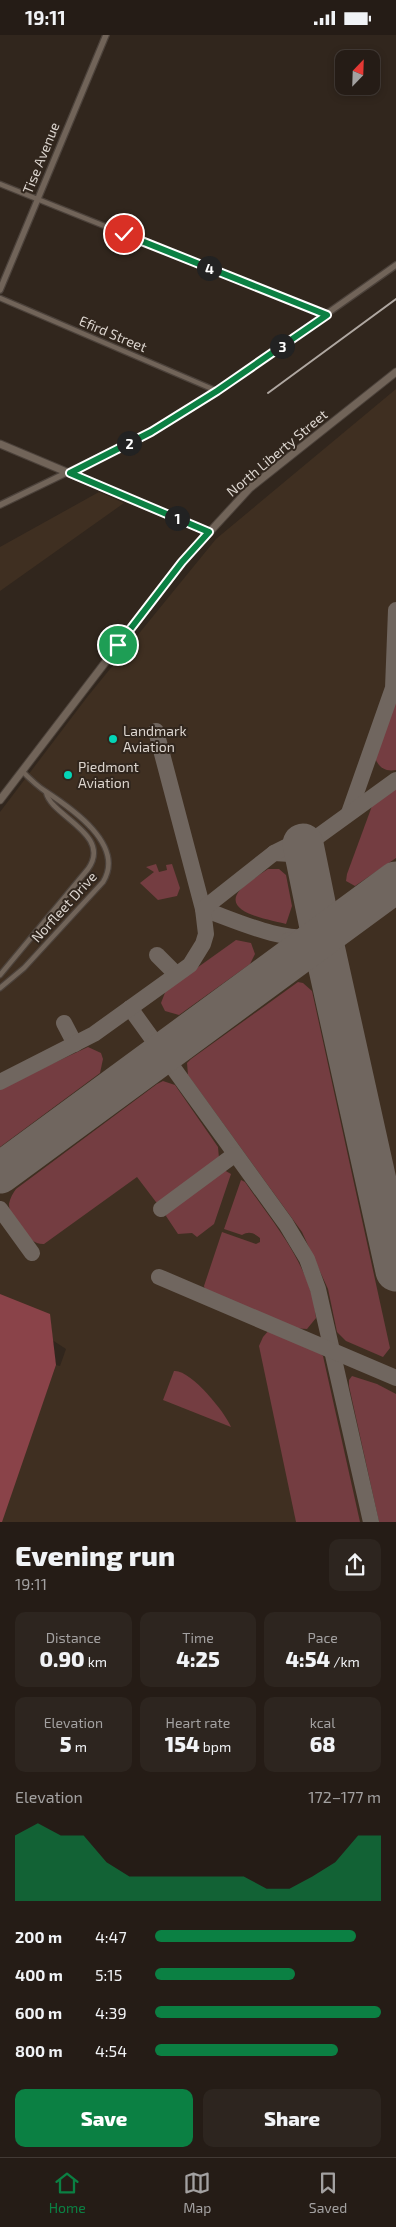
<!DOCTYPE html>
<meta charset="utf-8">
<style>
body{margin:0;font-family:"Exo 2",sans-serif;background:#2d251f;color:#f1f3f6;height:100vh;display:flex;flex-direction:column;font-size:19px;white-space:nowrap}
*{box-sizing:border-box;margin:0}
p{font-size:16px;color:#a3a1a1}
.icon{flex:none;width:28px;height:28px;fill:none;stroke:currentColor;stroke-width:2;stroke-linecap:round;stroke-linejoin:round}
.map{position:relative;height:1487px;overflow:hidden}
.side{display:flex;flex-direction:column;background:#251c16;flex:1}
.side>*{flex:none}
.needle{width:32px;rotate:23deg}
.buttons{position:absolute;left:335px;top:15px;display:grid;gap:10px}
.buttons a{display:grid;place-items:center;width:45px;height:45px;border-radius:10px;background:#251c16;box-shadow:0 2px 8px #0003,0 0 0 1px #423a35;font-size:25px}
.pin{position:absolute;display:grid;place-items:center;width:42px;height:42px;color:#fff;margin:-21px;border:2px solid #fff;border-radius:50%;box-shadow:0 1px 5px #0007}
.km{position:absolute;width:25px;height:25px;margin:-12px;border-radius:50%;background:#222;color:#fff;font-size:14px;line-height:25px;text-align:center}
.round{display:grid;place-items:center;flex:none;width:52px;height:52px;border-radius:10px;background:#2d251f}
.summary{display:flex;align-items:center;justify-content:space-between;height:85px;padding:0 15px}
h1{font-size:28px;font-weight:800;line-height:38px}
.metrics{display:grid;grid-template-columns:repeat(3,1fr);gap:8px;height:85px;padding:5px 15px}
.metrics div{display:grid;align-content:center;border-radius:10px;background:#2d251f;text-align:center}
.metrics b{font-size:21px;font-weight:800}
.metrics small{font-size:14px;font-weight:400}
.metrics p{font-size:14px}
.chart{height:140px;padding:10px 15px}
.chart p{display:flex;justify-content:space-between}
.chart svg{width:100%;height:90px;margin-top:5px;fill:#0b8043;opacity:.7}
.primary-button{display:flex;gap:10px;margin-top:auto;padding:10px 15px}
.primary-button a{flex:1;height:58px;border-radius:10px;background:#0b8043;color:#fff;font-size:20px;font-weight:800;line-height:58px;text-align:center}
.primary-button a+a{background:#2d251f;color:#f1f3f6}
ul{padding:0 15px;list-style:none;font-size:16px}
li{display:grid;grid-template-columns:80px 60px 1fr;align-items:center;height:38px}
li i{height:12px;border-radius:6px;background:#0b8043}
.status{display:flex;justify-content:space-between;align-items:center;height:35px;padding:0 25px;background:#251c16;direction:ltr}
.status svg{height:14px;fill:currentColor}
.dock{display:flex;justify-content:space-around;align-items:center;height:70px;border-top:1px solid #423a35;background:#251c16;font-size:14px;color:#a3a1a1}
.dock a{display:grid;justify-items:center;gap:2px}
.dock .selected{color:#0b8043}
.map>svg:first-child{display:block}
</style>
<div class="status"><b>19:11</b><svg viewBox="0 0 49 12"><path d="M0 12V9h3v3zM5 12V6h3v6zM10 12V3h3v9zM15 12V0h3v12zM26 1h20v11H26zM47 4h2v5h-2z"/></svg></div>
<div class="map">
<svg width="396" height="1487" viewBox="0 0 396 1487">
<rect width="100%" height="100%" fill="#31261d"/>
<!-- built -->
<g fill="#3f2f21">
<polygon points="396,354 396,1487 0,1487 56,1330 60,1331 66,1314 0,1271 0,777 88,661 216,504"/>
<polygon points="99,457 124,468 0,556 0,512"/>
</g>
<!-- green -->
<g fill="#743d41">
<path d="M396,664V735C386,737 379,733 375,723L393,668Z"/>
<polygon points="396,753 396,823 355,851 346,846 347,839 372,771"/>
<polygon points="156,829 159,837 167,835 166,830 172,829 180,853 177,861 158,865 140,848 154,837 146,832"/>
<path d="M268,834H279L286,840L292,871L286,889C273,885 220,878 240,855C248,847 259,840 268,834Z"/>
<polygon points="236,905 251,908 255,919 250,929 179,980 165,976 161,968 166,955"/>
<polygon points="298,947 303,948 312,956 390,1313 383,1322 346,1306 337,1297 328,1254 302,1197 188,1040 187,1028 191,1024"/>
<polygon points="88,1012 101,1018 103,1024 100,1038 0,1112 0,1053"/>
<path d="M163,1046L175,1050L218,1112L219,1123L161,1168L156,1167L137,1142L44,1209C28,1210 9,1184 9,1169C10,1163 13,1158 16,1154L157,1049Z"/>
<polygon points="224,1135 231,1139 214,1189 197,1202 192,1198 178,1199 166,1181 167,1176"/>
<path d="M241,1145L245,1147C273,1188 312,1232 316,1283L307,1294L293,1293L205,1255L204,1251L222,1197L256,1209L260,1207V1203C254,1198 249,1196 242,1200L224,1194Z"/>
<polygon points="270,1294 316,1314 323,1321 360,1487 296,1487 259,1311 263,1302"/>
<path d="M174,1336C190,1334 225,1377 231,1392L163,1365Z"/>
<polygon points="352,1341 377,1349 396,1359 396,1487 379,1487 349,1351 349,1345"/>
</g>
<!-- forest -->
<polygon fill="#8a4349" points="0,1259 50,1279 56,1330 2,1487 0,1487"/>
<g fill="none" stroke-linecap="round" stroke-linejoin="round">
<!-- taxiway -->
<g stroke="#70665f" stroke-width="16">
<path d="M156,696L203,874C242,888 280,907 322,902"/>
<polyline points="349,778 393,653 396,575"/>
<polyline points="274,818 290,819 310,838"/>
<path d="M289,905C313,913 322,930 333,951"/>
<polyline points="157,920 176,939"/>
<polyline points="130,973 286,1189 307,1224 318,1254 371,1487"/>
<polyline points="64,988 75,1009"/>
<polyline points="0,1047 94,999 190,930 203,909 206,899 203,874 274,818 286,812 313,805 396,745"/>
<polyline points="0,1174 32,1218"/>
<polyline points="161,1174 234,1120"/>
<polyline points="159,1242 396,1343"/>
</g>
<!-- runway -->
<g stroke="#70665f" stroke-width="41">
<polyline points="303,809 322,902 396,1236"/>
<polyline points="0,1138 396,847"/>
</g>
<defs>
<g id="minor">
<polyline points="0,149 326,280"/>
<polyline points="0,263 217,356"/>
<path d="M0,940L88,834C113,799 50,781 46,757"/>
<path d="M0,953L24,933L103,847C126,810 71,773 45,756C37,751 29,743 22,736"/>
</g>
<g id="tertiary">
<polyline points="0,255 106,0"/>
<polyline points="0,470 151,397 217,356 396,230"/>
</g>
<g id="secondary">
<polyline points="0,409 209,497"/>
<polyline points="0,765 182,527 250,453 396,337"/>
</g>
</defs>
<!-- minor casing -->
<use href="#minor" stroke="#4c423b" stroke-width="7"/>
<!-- tertiary casing -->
<use href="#tertiary" stroke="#4c423b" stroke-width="8"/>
<!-- secondary casing -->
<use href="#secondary" stroke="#4c423b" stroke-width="9"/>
<!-- minor -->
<use href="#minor" stroke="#716459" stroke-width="4.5"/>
<!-- tertiary -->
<use href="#tertiary" stroke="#716459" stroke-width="5.5"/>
<!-- secondary -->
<use href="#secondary" stroke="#716459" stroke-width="7"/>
<!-- rail -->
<polyline stroke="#afa7a1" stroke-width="2" points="268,358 396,264"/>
</g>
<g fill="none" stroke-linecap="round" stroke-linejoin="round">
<defs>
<polyline id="route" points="118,610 182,527 209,497 70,438 151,397 217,356 327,280 124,199"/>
</defs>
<!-- route casing -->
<use href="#route" stroke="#fff" stroke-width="10"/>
<!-- route -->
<use href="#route" stroke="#0b8043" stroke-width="6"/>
</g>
<!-- markers -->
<g fill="#04d5b6" stroke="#31261d" stroke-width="2">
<circle cx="113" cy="704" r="5"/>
<circle cx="68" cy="740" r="5"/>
</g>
<g text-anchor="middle" stroke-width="4" stroke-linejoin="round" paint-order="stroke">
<!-- street labels -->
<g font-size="14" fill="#dcd5cf" stroke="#31261d">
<text transform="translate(41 123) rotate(-68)" y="5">Tise Avenue</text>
<text transform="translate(113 299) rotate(23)" y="5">Efird Street</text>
<text transform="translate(277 418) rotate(-40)" y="5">North Liberty Street</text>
<text transform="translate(64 872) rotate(-48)" y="5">Norfleet Drive</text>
</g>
<!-- poi labels -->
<g font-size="14" fill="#dcd5cf" stroke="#31261d" text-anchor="start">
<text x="123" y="701">Landmark<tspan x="123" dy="16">Aviation</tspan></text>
<text x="78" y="737">Piedmont<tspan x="78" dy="16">Aviation</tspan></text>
</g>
</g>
</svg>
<div class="buttons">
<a><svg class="needle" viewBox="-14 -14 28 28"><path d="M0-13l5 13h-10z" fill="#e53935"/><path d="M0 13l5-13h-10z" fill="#a3a1a1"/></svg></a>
</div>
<div class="pin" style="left:118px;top:610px;background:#1e9e55"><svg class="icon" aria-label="arrive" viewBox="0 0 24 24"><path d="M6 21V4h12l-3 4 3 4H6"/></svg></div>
<div class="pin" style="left:124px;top:199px;background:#d93025"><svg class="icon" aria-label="check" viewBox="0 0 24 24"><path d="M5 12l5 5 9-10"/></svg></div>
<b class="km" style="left:177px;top:483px">1</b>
<b class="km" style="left:129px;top:408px">2</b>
<b class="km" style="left:282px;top:311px">3</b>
<b class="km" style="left:209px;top:233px">4</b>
</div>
<section class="side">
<div class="summary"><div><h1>Evening run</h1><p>19:11</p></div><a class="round"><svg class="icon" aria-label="share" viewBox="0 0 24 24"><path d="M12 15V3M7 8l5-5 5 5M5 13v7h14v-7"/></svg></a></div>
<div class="metrics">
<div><p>Distance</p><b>0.90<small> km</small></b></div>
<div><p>Time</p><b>4:25</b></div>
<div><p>Pace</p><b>4:54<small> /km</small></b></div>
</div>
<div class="metrics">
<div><p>Elevation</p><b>5<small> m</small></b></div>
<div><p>Heart rate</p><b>154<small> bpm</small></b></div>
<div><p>kcal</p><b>68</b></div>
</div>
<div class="chart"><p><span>Elevation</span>172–177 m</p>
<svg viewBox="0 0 160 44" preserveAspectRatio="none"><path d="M0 44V12L10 6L20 12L30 12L40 25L50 32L60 32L70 32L80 32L90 32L100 32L110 38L120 38L130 32L140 25L150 12L160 12V44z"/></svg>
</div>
<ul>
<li><b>200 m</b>4:47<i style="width:89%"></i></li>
<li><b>400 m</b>5:15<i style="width:62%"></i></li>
<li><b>600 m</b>4:39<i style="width:100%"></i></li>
<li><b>800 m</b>4:54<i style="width:81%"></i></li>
</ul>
<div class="primary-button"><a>Save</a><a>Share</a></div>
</section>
<nav class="dock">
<a class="selected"><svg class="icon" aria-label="home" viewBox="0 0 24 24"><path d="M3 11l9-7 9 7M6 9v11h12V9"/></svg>Home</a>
<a><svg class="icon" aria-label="map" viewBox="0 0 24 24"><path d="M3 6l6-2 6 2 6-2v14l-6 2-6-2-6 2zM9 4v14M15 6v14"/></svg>Map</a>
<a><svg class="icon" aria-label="saved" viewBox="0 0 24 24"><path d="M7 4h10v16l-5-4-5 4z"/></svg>Saved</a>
</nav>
